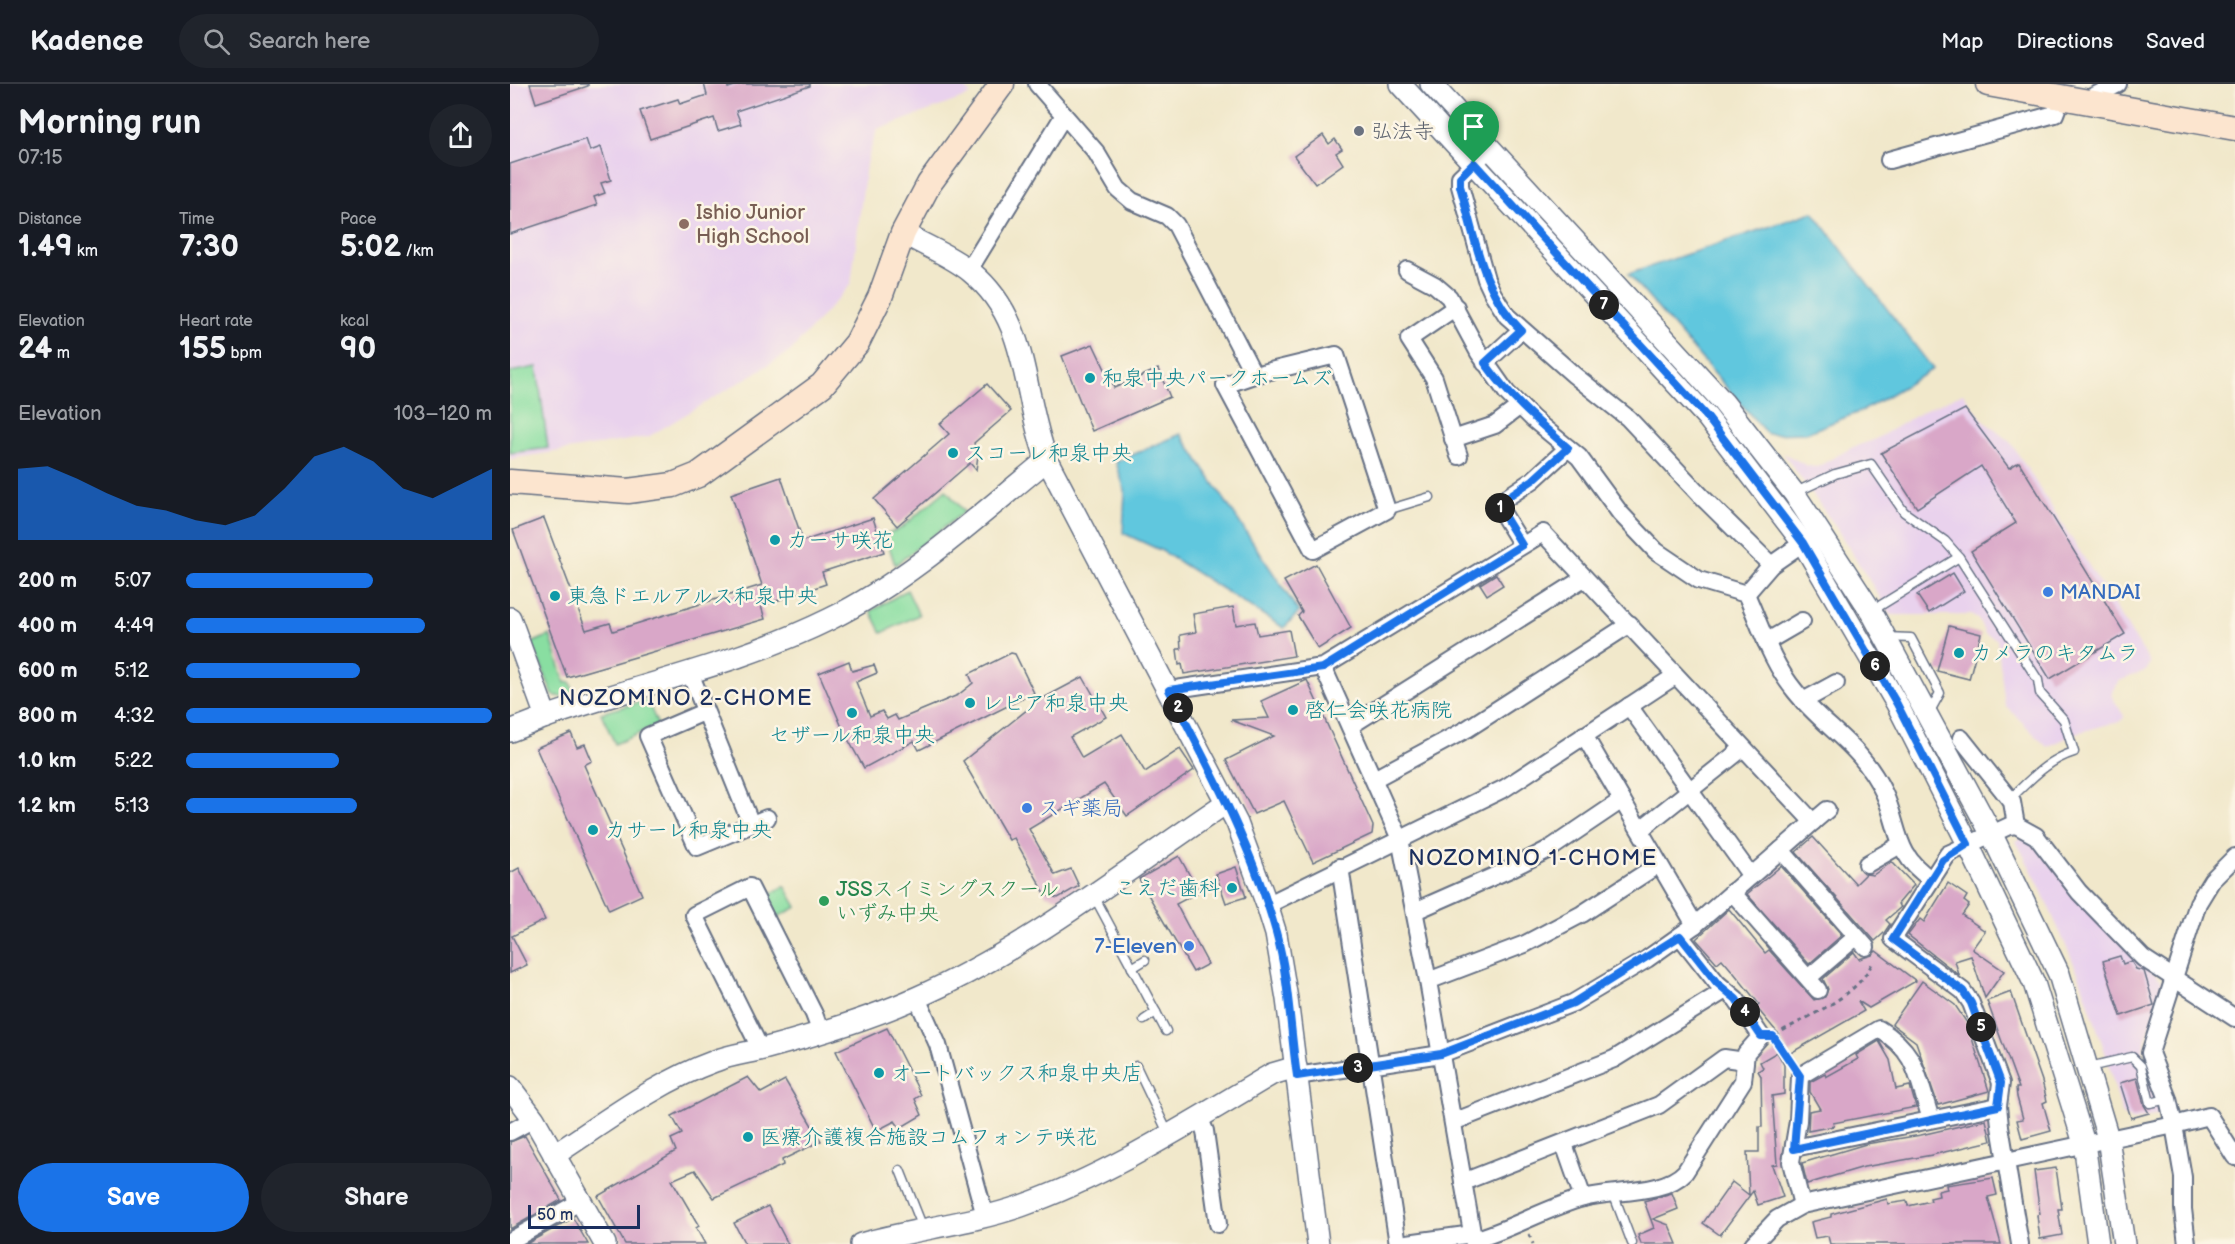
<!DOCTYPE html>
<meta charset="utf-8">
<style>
body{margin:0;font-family:"Balsamiq Sans","Klee One",sans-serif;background:#20242c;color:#f1f3f6;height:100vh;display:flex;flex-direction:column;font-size:22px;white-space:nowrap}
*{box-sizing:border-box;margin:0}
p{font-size:20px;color:#9ea1a6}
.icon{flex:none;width:33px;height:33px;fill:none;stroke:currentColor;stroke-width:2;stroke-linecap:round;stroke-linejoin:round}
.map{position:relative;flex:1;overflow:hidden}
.panel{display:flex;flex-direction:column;background:#171b24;width:510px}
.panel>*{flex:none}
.scale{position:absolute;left:18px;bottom:15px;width:112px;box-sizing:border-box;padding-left:6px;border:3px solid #1b2f5e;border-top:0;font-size:16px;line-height:21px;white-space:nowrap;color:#1b2f5e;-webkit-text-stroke:4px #fcf5e5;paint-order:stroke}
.pin{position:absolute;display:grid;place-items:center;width:51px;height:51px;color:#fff;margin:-62px -26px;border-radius:50% 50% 50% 0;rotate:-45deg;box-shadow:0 0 6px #0007}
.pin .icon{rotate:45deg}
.km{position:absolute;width:30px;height:30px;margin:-15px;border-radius:50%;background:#222;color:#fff;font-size:16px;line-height:30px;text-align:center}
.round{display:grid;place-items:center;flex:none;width:63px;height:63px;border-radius:32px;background:#20242c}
.summary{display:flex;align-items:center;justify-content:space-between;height:102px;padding:0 18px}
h1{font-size:33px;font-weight:800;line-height:45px}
.stats{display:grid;grid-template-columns:repeat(3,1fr);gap:9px;height:102px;padding:6px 18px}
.stats div{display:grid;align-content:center}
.stats b{font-size:30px;font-weight:800}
.stats small{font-size:16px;font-weight:400}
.stats p{font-size:16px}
.chart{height:168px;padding:12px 18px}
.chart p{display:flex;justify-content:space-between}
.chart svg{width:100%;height:108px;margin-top:6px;fill:#1a73e8;opacity:.7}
.primary-button{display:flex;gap:12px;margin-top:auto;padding:12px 18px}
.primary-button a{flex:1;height:69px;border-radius:36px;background:#1a73e8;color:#fff;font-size:24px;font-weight:800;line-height:69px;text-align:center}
.primary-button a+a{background:#20242c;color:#f1f3f6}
ul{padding:0 18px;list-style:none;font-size:20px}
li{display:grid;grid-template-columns:96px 72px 1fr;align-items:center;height:45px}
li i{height:15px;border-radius:8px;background:#1a73e8}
header{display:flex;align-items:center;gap:36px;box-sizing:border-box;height:84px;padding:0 30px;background:#171b24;border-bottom:2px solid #363941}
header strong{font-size:28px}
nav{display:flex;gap:33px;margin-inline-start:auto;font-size:21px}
.search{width:420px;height:54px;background:#20242c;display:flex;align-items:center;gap:15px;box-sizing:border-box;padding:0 21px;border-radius:33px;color:#9ea1a6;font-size:22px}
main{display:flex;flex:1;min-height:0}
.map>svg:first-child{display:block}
</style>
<header>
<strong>Kadence</strong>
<div class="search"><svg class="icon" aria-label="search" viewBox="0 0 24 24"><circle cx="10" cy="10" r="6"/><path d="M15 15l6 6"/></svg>Search here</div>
<nav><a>Map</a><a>Directions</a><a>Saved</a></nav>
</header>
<main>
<section class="panel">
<div class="summary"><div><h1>Morning run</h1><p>07:15</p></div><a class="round"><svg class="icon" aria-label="share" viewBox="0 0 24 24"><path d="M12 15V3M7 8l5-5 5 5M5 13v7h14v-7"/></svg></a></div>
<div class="stats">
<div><p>Distance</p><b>1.49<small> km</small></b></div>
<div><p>Time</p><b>7:30</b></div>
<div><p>Pace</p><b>5:02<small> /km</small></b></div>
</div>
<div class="stats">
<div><p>Elevation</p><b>24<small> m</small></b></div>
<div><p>Heart rate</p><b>155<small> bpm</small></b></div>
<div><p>kcal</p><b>90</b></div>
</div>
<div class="chart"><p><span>Elevation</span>103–120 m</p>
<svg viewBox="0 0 160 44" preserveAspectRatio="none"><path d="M0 44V15L10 14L20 19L30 25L40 30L50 32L60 36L70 38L80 34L90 23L100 10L110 6L120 12L130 23L140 27L150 21L160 15V44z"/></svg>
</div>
<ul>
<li><b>200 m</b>5:07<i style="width:61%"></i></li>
<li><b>400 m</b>4:49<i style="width:78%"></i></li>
<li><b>600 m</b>5:12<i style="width:57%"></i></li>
<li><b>800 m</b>4:32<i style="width:100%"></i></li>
<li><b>1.0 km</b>5:22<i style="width:50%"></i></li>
<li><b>1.2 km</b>5:13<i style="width:56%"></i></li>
</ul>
<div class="primary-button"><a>Save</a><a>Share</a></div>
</section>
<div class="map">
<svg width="1725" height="1160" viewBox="0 0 1725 1160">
<rect width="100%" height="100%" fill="#fcf5e5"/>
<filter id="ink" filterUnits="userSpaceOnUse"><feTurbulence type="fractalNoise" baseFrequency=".0167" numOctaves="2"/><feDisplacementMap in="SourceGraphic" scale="12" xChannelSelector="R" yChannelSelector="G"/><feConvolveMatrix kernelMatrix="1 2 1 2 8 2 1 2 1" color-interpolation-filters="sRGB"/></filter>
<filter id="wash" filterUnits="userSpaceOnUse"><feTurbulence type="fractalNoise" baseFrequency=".008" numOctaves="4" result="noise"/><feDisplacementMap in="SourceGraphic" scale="24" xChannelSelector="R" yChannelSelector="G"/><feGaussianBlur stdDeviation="1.35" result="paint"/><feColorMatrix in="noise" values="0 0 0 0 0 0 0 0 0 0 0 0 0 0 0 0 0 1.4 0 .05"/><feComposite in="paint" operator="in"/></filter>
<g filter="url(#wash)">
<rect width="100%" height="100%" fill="#f1e8cb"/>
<!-- built -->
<g fill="#e9d2ed">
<polygon points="0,0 453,0 461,11 367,46 356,80 341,200 280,268 138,353 0,375"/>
<polygon points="1453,309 1473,336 1501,359 1640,578 1637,586 1609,597 1601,611 1614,632 1613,636 1567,649 1537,663 1495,621 1487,555 1475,550 1469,536 1461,531 1381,531 1325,442 1273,369 1298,382 1307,383 1343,363 1364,356 1415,326"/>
<polygon points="1511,754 1524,761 1614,861 1652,897 1654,904 1631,969 1652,1023 1648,1031 1622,1037 1612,1030 1596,971 1569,891 1527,797 1506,757"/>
</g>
<!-- green -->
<g fill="#89dea1" stroke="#528680" stroke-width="1.5">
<polygon points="27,283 38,364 0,369 0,288"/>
<polygon points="436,406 454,428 385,481 375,450 390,445"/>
<polygon points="397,506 409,531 372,549 361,527"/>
<polygon points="40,551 55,599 60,598 64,609 51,613 43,611 22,559"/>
<polygon points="137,616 148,641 105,660 91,629"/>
<polygon points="275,802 287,823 264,835 253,814"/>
</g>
<!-- water -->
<g fill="#61c7de" stroke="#3e7b9e" stroke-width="1.5">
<polygon points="1303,128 1423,285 1354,326 1296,349 1257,350 1118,190"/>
<polygon points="671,350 789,528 774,544 652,467 613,449 615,407 606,378"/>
</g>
<g id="blocks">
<!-- building -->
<g fill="#d9a7c8">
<polygon points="20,0 78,0 78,2 26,19"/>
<polygon points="194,0 217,0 218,4 231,0 300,0 300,2 226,27 231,40 208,47 204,34 140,55 130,27 168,15 170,20 197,11"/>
<polygon points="813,51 819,60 825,55 832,65 826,69 833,80 805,100 784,72"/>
<polygon points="76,55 80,67 91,63 101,96 91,99 95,109 84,113 87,121 0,150 0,80"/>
<polygon points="583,260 604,304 648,285 660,313 582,347 552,272"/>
<polygon points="477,300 501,327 464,359 468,371 466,386 460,379 387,442 364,415 439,350 430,340"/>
<polygon points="1455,325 1499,384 1509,378 1615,550 1540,595 1461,467 1506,439 1471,382 1407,424 1371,369"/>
<polygon points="271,393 293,457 363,434 374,468 312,488 316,500 251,522 255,535 57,593 3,446 34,434 76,546 100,539 103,547 252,501 221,410"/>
<polygon points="806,480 841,544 808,565 788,532 792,528 774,497"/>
<polygon points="1443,489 1454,507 1419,529 1407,511"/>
<polygon points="986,490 993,501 977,511 970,500"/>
<polygon points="723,523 726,541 745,538 748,551 779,546 784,572 674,590 672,580 669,581 667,565 671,565 670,551 686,548 683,530"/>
<polygon points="1439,542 1471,550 1459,595 1427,587"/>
<polygon points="501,569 505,570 524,609 409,666 404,657 354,684 334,648 309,589 339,577 342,587 364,581 367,589 346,598 360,632 372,627 377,635 385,631 388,636 448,611 463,599 459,590"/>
<polygon points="573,593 596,633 560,653 572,674 612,650 635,688 670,665 684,686 617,732 594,700 519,745 545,791 561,785 569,802 548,814 536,811 504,754 499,756 453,677 528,617"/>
<polygon points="797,596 863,742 862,750 803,778 774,717 744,730 716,676 764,652 721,636 759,634 751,617"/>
<polygon points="61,649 67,663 75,660 82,677 74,681 132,811 99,826 26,664"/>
<polygon points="1303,753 1346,800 1356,790 1363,791 1382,778 1404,801 1388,820 1391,823 1376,836 1380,840 1374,849 1365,857 1286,768"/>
<polygon points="669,772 689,808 666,820 698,880 683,888 629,795"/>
<polygon points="1271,782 1332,851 1299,880 1237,810"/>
<polygon points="726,783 736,813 716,819 706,790"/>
<polygon points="9,784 35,836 2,852 17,881 0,889 0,789"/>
<polygon points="1438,799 1457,812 1454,817 1459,821 1452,831 1475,847 1462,865 1494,887 1475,914 1461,872 1445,877 1449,891 1398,851 1410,835 1414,838"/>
<polygon points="1219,825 1255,869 1259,866 1304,916 1315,913 1318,905 1313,895 1344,868 1349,875 1362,871 1366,867 1406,897 1359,924 1348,917 1354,927 1279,970 1266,947 1246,923 1249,920 1224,889 1212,875 1207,879 1186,855"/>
<polygon points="1610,872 1613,880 1621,877 1626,885 1634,887 1644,921 1611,932 1593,877"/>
<polygon points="1412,897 1445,921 1457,939 1479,1007 1428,1021 1406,958 1382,940"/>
<polygon points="1501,908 1532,997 1537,1017 1533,1019 1541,1047 1512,1055 1507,1036 1513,1035 1507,1013 1506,1004 1509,1004 1477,917"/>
<polygon points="377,944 411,1011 405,1015 412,1031 390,1044 385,1037 366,1047 326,967"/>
<polygon points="1369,957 1380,976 1386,1005 1400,1002 1406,1023 1323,1039 1324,1042 1298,1047 1299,1027 1310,1025 1300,1008 1300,998 1315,990 1316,993 1348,975 1346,971"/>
<polygon points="1267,968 1274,981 1274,1010 1262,1012 1267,1080 1262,1081 1273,1113 1248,1121 1243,1107 1210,1151 1193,1139 1222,1098 1239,1111 1237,1068 1249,1068 1249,1043 1252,1043 1251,992 1248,987 1253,984 1250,978"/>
<polygon points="238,993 251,1009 275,996 311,1057 272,1076 273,1081 204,1114 185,1086 162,1096 189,1142 186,1144 195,1160 115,1160 88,1112 166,1067 161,1055 172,1050 162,1032"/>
<polygon points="1627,994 1634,1021 1639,1029 1621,1034 1610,999"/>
<polygon points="1476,1036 1481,1057 1422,1071 1354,1083 1297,1100 1292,1079 1356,1060 1411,1051"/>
<polygon points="15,1052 51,1116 0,1145 0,1058"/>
<polygon points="1546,1084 1552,1125 1548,1125 1552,1151 1530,1155 1527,1131 1530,1130 1524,1087"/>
<polygon points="1483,1094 1487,1111 1478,1113 1491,1160 1320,1160 1318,1152 1305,1154 1301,1138 1321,1133 1321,1130 1377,1115 1378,1120 1397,1117 1398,1122 1421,1117 1420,1114 1429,1112 1428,1107 1437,1105 1436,1101"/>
<polygon points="1162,1109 1168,1125 1143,1135 1159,1141 1167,1160 1131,1160 1128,1151 1144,1144 1134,1117"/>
<polygon points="258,1122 278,1160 235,1160 224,1139"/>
<polygon points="63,1134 78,1160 16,1160"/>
</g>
</g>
</g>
<g filter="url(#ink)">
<use href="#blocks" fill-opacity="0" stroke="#667084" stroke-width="1.5"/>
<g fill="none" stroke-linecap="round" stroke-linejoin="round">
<defs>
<g id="service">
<path d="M1284,409L1325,390L1361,380L1394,428L1435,457L1449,473L1528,596L1530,609L1554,636L1564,668C1538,676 1522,694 1503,712L1502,718"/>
<polyline points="877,426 920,413"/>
<polyline points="1363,526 1449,473"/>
<polyline points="1376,553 1401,554 1430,609 1419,629"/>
<polyline points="584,812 656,947"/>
<polyline points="622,884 635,876"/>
<polyline points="634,936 646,928"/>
<polyline points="626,982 658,1049"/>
<polyline points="1579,983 1622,973 1631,982 1640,1019 1658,1015"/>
<polyline points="390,1086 413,1144"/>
<polyline points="1103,1109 1122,1159"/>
</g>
<g id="minor">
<polyline points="527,0 586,68 608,105 622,117 657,132 666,141 744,291"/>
<polyline points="1574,17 1608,0"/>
<polyline points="972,72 950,93 950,102 976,195 983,210 997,232 1064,291 1118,334 1192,413 1261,481"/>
<polyline points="1379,76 1545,30 1551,14"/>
<polyline points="459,186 554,31"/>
<path d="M897,186L925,201L939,213L969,269L997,309L1023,335L1069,373L1110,429L1146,467L1189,496L1236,510C1251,543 1261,578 1285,607C1316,646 1351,660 1374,709C1390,744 1384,771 1421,795"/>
<polyline points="946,223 899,255 924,294 949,372"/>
<polygon points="826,271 877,426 803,466 715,301 744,291"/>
<polyline points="975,279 1011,246"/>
<polyline points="943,355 985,341 1010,322"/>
<polyline points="1012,461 987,420 1023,396 1058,364"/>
<polyline points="1236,510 1261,481 1303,452"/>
<polyline points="1256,558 1292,537"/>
<polyline points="813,583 890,755 918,897 964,1160"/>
<polyline points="180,589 241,740"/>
<polyline points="659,606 813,583 1033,449 1303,738 1185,841 1137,875 1063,919 931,970 787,992"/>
<polyline points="1293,617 1326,599"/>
<polyline points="1119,622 1241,792"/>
<polyline points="194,628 138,652 187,763 257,734"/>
<polyline points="840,642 1074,494"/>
<polyline points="1074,651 1185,841"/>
<polyline points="1451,654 1502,718 1506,741"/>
<polyline points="864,695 957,645 1120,540"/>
<polyline points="1303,738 1317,726"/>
<polyline points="1130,746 1233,664"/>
<polyline points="1271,766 1356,863"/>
<polyline points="1357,780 1390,761"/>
<polyline points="830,783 888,1160"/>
<polyline points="1222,808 1308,906"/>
<polyline points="757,821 995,704 1165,592"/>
<polyline points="905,827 998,786 1041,764 1112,716"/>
<polyline points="1298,894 1346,853"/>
<polyline points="918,897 1015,860 1072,830 1149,780"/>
<polyline points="407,914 428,961 475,1132"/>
<polyline points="251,966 184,831 240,803 304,930 311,949"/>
<polyline points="689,1033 695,1047 708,1140"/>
<polyline points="943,1038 1104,975 1214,907"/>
<polyline points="0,1048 24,1035"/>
<polyline points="1054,1060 1073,1114"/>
<polyline points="1284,1064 1488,1022"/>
<polyline points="953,1098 1149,1021 1214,974 1235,977"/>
<path d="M1292,1121L1281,1078L1288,1037L1290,992L1369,945C1409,969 1407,994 1421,1035"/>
<path d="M963,1156C1001,1146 1035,1124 1073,1114C1102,1106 1154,1111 1175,1088L1233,997L1236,969L1251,952L1226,915L1207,899L1170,852"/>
<polyline points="0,1157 71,1117"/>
<polyline points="890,1160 963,1150"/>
<polyline points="1243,1160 1267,1135 1292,1121 1664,1041 1658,1015 1640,969 1688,819 1702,796 1725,773"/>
<polyline points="1510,1160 1490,1042 1488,1022 1491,999 1461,919 1453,907 1383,855 1438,770 1499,742 1506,741 1526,752 1569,808 1633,874 1725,934"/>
<polyline points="1677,1160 1673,1125 1673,1093 1664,1041 1699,1032 1725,1073"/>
</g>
<g id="tertiary">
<polyline points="890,0 1197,333 1293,459 1387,620 1458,760 1524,899 1574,1059 1588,1160"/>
<polyline points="921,0 1213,318 1284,409 1361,527 1482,751 1549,890 1598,1054 1614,1160"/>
<path d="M393,149C415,162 442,172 461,188C521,237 511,309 537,376L727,739L757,821L766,850L777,915L808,1160"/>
<polyline points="0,534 36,633 0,647"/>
<path d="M36,633C131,600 229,580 320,535C401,495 468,432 537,376"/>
<polyline points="0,1003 24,1035 95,1160"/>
<path d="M44,1071C95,1038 147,998 205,977C220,971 237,969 253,965C306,951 359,935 408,913C519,864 616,786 716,719"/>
<path d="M351,1160C403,1145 459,1140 511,1122C601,1090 681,1038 762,990L786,983"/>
</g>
<g id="secondary">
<polyline points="1478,0 1725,44"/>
<polyline points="0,398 118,407 163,401 188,391 312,301 347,259 370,213 393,149 419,100 492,0"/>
</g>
</defs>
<!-- service casing -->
<use href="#service" stroke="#667084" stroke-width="11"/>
<!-- minor casing -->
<use href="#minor" stroke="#667084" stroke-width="20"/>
<!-- tertiary casing -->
<use href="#tertiary" stroke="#667084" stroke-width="24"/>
<!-- secondary casing -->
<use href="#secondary" stroke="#667084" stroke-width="27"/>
<!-- path -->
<g stroke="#667084" stroke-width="3" stroke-dasharray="4.5 4.5" stroke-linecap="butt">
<path d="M1265,951C1297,932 1349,913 1363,877"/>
<polyline points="1266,956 1282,980"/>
<polyline points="1019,1150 1023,1160"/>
</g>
<!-- service -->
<use href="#service" stroke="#fff" stroke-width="8"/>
<!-- minor -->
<use href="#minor" stroke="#fff" stroke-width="16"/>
<!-- tertiary -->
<use href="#tertiary" stroke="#fff" stroke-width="21"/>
<!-- secondary -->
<use href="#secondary" stroke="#fce5cf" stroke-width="24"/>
</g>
</g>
<g fill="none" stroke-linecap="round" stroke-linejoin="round" filter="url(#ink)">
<defs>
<path id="route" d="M964,79L1197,333L1293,459L1387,620L1458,760L1433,776L1383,855L1453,907L1461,919L1491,999L1488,1022L1284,1065L1290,992L1263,952H1251L1226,915L1207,899L1170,852L1063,919L931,970L787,992C780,945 779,894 766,848C742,762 700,685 659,606L813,584L1012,461L987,420L1023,396L1058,364C1027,337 999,313 975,279L1011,246C972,208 965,153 950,102V93Z"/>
</defs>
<!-- route casing -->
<use href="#route" stroke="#fff" stroke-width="12"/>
<!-- route -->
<use href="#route" stroke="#1a73e8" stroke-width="8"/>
</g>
<!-- markers -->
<circle fill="#6b7280" stroke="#fcf5e5" stroke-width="2" cx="849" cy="47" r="6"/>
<circle fill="#8d6e63" stroke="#fcf5e5" stroke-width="2" cx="174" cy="140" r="6"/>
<g fill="#0f9aa8" stroke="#fcf5e5" stroke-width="2">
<circle cx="580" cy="294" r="6"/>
<circle cx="443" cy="369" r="6"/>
<circle cx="265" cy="456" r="6"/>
<circle cx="45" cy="512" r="6"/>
<circle cx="1449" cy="569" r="6"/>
<circle cx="460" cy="619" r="6"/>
<circle cx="783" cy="626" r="6"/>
<circle cx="342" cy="629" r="6"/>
<circle cx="83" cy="746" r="6"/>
<circle cx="722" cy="804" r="6"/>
<circle cx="369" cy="989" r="6"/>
<circle cx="238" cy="1053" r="6"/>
</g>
<g fill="#3f7fe0" stroke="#fcf5e5" stroke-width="2">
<circle cx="1538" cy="508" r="6"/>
<circle cx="517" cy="724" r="6"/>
<circle cx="679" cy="862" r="6"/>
</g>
<circle fill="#2e9e5b" stroke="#fcf5e5" stroke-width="2" cx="314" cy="817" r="6"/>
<g text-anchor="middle" stroke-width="5" stroke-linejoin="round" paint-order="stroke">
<!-- worship labels -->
<g font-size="21" fill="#5b616d" stroke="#fcf5e5" text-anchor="start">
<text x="861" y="54">弘法寺</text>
</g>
<!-- education labels -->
<g font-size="21" fill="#785e54" stroke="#fcf5e5" text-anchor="start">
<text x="186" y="135">Ishio Junior<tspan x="186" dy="24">High School</tspan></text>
</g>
<!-- culture labels -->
<g font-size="21" fill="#0d838f" stroke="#fcf5e5" text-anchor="start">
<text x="592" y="301">和泉中央パークホームズ</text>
<text x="455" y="376">スコーレ和泉中央</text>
<text x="277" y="463">カーサ咲花</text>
<text x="57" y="519">東急ドエルアルス和泉中央</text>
<text x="1461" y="576">カメラのキタムラ</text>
<text x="472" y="626">レピア和泉中央</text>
<text x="795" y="633">啓仁会咲花病院</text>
<text x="342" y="658" text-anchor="middle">セザール和泉中央</text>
<text x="95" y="753">カサーレ和泉中央</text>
<text x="710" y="811" text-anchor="end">こえだ歯科</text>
<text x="381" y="996">オートバックス和泉中央店</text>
<text x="250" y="1060">医療介護複合施設コムフォンテ咲花</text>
</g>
<!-- shop labels -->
<g font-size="21" fill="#366cbe" stroke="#fcf5e5" text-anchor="start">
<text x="1550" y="515">MANDAI</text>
<text x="529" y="731">スギ薬局</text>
<text x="667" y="869" text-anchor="end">7-Eleven</text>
</g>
<!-- leisure labels -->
<g font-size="21" fill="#27864d" stroke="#fcf5e5" text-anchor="start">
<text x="326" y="812">JSSスイミングスクール<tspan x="326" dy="24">いずみ中央</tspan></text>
</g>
<!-- neighbourhood labels -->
<g font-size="22" letter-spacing="1.5" fill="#1b2f5e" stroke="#fcf5e5">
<text x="176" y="621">NOZOMINO 2-CHOME</text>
<text x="1023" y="781">NOZOMINO 1-CHOME</text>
</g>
</g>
</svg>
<div class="scale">50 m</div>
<div class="pin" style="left:964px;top:79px;background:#1e9e55"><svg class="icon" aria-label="arrive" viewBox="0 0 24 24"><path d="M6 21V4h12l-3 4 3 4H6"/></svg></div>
<b class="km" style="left:990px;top:424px">1</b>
<b class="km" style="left:668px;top:624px">2</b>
<b class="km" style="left:848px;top:984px">3</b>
<b class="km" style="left:1235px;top:928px">4</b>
<b class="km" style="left:1471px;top:943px">5</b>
<b class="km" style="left:1365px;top:582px">6</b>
<b class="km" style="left:1094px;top:221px">7</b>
</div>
</main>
